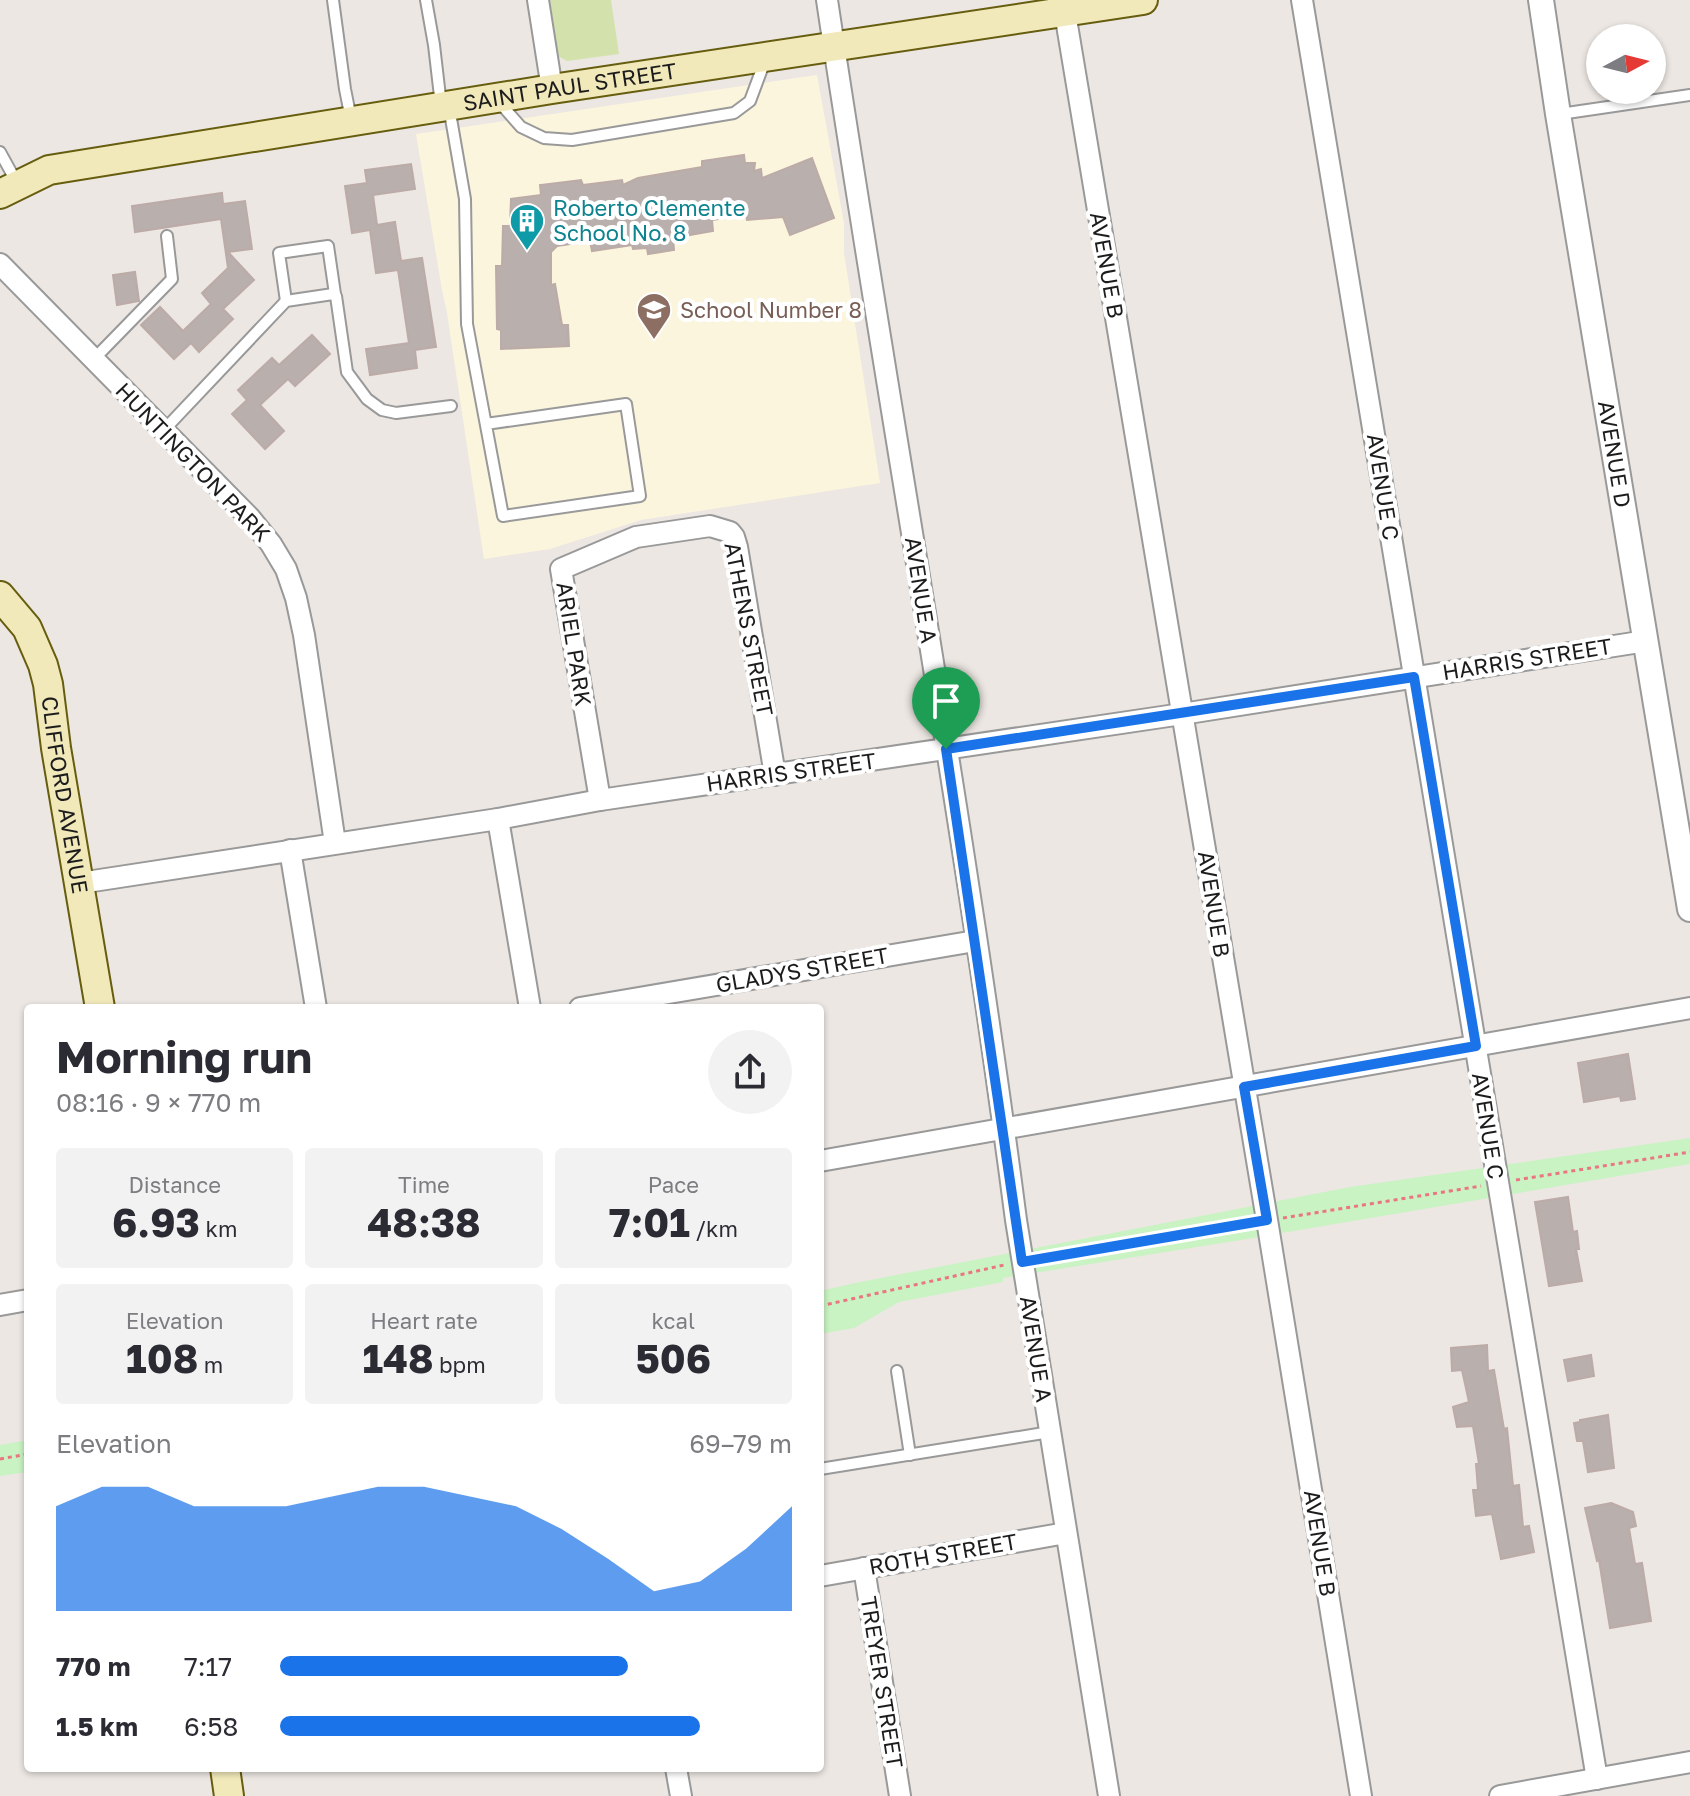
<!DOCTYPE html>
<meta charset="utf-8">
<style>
body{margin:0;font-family:"Golos Text",sans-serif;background:#f2f2f3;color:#2b2b33;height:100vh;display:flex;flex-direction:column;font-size:30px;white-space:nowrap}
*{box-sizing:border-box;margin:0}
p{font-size:26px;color:#7c7c81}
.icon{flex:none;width:44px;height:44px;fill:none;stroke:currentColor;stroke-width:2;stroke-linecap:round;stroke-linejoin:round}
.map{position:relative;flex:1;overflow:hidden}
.details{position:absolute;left:24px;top:1004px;width:800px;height:768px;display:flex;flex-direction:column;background:#fff;border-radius:8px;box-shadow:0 2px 6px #0004}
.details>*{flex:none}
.needle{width:52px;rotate:83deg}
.fabs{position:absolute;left:1586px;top:24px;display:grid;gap:16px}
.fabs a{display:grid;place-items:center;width:80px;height:80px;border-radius:50%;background:#fff;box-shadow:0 2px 6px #0004;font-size:40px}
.pin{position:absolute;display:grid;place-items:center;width:68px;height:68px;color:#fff;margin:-82px -34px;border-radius:50% 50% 50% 0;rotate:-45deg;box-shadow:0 0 8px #0007}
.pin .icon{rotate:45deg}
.round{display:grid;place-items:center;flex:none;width:84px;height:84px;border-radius:42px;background:#f2f2f3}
.head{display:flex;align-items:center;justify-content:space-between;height:136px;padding:0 32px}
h1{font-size:44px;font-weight:700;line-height:60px}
.figures{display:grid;grid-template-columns:repeat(3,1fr);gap:12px;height:136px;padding:8px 32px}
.figures div{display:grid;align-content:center;border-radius:8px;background:#f2f2f3;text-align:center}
.figures b{font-size:40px;font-weight:700}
.figures small{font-size:22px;font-weight:400}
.figures p{font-size:22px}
.chart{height:224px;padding:16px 32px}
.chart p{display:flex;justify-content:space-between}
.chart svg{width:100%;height:144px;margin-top:8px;fill:#1a73e8;opacity:.7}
ul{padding:0 32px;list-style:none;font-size:26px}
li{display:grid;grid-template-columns:128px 96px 1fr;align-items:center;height:60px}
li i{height:20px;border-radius:10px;background:#1a73e8}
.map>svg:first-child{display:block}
</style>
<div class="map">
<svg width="1690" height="1796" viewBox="0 0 1690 1796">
<rect width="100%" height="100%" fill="#ece7e2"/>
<!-- education -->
<polygon fill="#fbf5dd" points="817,75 844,223 844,253 880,483 641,520 550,549 484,559 447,313 442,290 416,134"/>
<!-- grass -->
<polygon fill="#d3e2ad" points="550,0 611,0 619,54 567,61 558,56"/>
<!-- park -->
<g fill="#c9f3c3">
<polygon points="1690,1138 1690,1164 1247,1239 1003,1278 1003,1282 899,1302 854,1328 820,1334 820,1291 855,1283 1350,1187"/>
<polygon points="28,1440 28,1472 0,1476 0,1445"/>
</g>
<!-- building -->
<g fill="#b9afac" stroke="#bcaba6" stroke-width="2">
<polygon points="744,155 745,163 755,163 754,171 761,169 762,178 812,158 834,218 790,235 783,217 747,220 746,215 712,220 713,231 673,238 674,250 648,254 647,248 633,249 632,245 592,251 590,241 557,246 551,252 551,285 555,284 562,325 568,325 569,346 501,349 501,330 497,329 496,266 502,266 503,226 510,226 511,199 541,195 540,185 581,180 583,185 622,180 623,185 638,178 702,167 702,161"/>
<polygon points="411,164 415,189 373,195 377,225 395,222 401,261 422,258 436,347 415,350 417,368 370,375 366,349 409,343 398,270 376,273 370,230 352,233 345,186 367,183 365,170"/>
<polygon points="222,193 223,204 245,201 252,249 228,252 254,280 223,309 233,319 199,352 191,343 174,359 141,325 160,307 183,331 211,304 202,293 228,268 221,219 135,232 132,206"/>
<polygon points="135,272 139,301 117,305 113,275"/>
<polygon points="312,335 330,354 295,386 288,379 260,405 284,431 265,449 232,414 247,400 238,390 272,358 279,365"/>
<polygon points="1628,1054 1635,1099 1621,1101 1620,1096 1584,1102 1578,1063"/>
<polygon points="1568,1197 1573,1232 1577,1231 1579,1249 1576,1249 1582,1281 1549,1286 1535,1202"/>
<polygon points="1487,1345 1488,1371 1494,1370 1504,1429 1507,1428 1513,1486 1519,1485 1523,1527 1529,1526 1534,1552 1501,1559 1492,1514 1476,1516 1473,1490 1478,1490 1476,1464 1479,1464 1473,1426 1457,1427 1453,1407 1469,1402 1462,1370 1452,1371 1451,1348"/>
<polygon points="1591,1355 1594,1376 1568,1381 1564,1360"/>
<polygon points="1608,1415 1614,1468 1588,1472 1583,1441 1577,1441 1574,1423 1580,1422 1580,1420"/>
<polygon points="1611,1503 1633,1512 1636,1526 1629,1528 1635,1564 1642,1563 1651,1621 1610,1628 1599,1560 1597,1561 1585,1508"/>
</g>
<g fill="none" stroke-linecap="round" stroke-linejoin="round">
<defs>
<g id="service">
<polyline points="333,0 345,89 351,119"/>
<polyline points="426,0 434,45 441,105"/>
<polyline points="499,102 521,127 544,138 572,140 734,113 750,101 766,58"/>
<polyline points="449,107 465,199 467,324 503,516 640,496 626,404 486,424"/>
<polyline points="1560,114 1690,95"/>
<polyline points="0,152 17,183"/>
<polyline points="286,301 279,253 328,246 335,294"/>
<polyline points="94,359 172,279 167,236"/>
<polyline points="164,430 286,301 333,294 336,296 347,372 367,399 382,410 396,413 451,406"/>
<polyline points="897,1371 910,1455"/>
<polyline points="820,1469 1050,1432"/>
</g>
<g id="minor">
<polyline points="538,0 552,89"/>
<path d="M827,0C888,407 963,812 1016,1220L1109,1796"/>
<polyline points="1302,0 1597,1779"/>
<polyline points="1058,2 1065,12 1068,31 1267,1220 1361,1796"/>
<polyline points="0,264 250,518 271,544 286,569 296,598 304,635 335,843"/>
<polyline points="600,800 561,569 636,537 710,526 730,532 734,537 737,547 775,775"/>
<polyline points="498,819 530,1008"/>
<polyline points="290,850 316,1008"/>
<polyline points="80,883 498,819 600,800 1182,714 1646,641"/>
<polyline points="580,1008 975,941"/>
<polyline points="820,1161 1690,1008"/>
<polyline points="0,1305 28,1300"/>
<polyline points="864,1568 900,1796"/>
<polyline points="820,1576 1066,1533"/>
<polyline points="676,1768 681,1796"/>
<polyline points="1500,1796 1690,1762"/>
</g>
<g id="tertiary">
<path id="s1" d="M1541,0L1558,114L1690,909"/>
</g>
<g id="secondary">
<path id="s2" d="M0,194L49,170L552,89L1143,0"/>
<path id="s3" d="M0,596L27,628L43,665L48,684L56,748L100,1008"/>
<polyline points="225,1768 229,1796"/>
</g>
</defs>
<!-- service casing -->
<use href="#service" stroke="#999" stroke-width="14"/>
<!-- minor casing -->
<use href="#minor" stroke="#999" stroke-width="24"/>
<!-- tertiary casing -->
<use href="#tertiary" stroke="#999" stroke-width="28"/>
<!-- secondary casing -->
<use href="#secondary" stroke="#665d0f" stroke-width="32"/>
<!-- path -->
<g stroke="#eb7582" stroke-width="3" stroke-dasharray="4 4" stroke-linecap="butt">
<polyline points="1516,1180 1690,1152"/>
<polyline points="1283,1218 1481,1186"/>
<polyline points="1039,1259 1248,1224"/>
<polyline points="820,1306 1004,1265"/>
<polyline points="0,1459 28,1454"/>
</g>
<!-- service -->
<use href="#service" stroke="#fff" stroke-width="10"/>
<!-- minor -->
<use href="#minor" stroke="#fff" stroke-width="20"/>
<!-- tertiary -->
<use href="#tertiary" stroke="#fff" stroke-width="24"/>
<!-- secondary -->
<use href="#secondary" stroke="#f2e9bb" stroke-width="28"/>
</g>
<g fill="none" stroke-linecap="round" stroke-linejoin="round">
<defs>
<polygon id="route" points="1414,677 1476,1046 1244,1087 1267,1220 1022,1262 946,749"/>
</defs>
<!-- route casing -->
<use href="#route" stroke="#fff" stroke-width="16"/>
<!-- route -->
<use href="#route" stroke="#1a73e8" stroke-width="10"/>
</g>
<!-- icons -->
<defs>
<symbol id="building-pin" viewBox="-11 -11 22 30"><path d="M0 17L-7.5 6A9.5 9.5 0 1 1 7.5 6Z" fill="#0f9aa8" stroke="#fff"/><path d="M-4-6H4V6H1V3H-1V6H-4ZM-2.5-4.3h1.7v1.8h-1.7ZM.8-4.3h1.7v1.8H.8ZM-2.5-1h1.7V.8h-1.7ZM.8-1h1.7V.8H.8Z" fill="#fff"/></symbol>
<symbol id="school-pin" viewBox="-11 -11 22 30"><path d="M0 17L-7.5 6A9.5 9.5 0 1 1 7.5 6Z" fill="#8d6e63" stroke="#fff"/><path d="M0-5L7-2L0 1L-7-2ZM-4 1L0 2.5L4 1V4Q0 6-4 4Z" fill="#fff"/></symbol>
</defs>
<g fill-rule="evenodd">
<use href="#building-pin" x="507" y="201" width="40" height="54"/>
<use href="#school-pin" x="634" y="290" width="40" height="54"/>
</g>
<g text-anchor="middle" stroke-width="8" stroke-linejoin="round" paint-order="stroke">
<!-- street labels -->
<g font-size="22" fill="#1c1c1c" stroke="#fff">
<text dy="8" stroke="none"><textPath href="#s2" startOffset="582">SAINT PAUL STREET</textPath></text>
<text transform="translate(1107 265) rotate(80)" y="8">AVENUE B</text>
<text dy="8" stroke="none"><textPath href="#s1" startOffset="460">AVENUE D</textPath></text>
<text transform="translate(193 462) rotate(46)" y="8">HUNTINGTON PARK</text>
<text transform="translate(1383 487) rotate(81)" y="8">AVENUE C</text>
<text transform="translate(921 590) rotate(81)" y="8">AVENUE A</text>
<text transform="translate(749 629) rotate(79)" y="8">ATHENS STREET</text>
<text transform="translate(574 644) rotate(81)" y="8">ARIEL PARK</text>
<text transform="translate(1527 659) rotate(-9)" y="8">HARRIS STREET</text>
<text transform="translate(791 772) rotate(-8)" y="8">HARRIS STREET</text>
<text dy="8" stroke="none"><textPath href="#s3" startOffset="214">CLIFFORD AVENUE</textPath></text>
<text transform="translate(1214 904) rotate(81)" y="8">AVENUE B</text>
<text transform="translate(802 970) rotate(-10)" y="8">GLADYS STREET</text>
<text transform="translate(1488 1126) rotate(81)" y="8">AVENUE C</text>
<text transform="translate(1036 1349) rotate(81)" y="8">AVENUE A</text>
<text transform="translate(1320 1543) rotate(81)" y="8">AVENUE B</text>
<text transform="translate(943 1554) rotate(-10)" y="8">ROTH STREET</text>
<text transform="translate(882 1682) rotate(81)" y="8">TREYER STREET</text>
</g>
<!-- culture labels -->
<g font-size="22" fill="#0d838f" stroke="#fff" text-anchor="start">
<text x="553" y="216">Roberto Clemente<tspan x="553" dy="25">School No. 8</tspan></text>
</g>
<!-- education labels -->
<g font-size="22" fill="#785e54" stroke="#fff" text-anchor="start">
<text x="680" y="318">School Number 8</text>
</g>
</g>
</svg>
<div class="fabs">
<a><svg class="needle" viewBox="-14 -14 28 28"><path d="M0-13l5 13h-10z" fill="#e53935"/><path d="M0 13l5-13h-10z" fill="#7c7c81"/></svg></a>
</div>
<div class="pin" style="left:946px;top:749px;background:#1e9e55"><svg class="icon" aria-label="arrive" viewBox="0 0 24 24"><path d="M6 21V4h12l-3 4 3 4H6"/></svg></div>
<section class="details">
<div class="head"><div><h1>Morning run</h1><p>08:16 · 9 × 770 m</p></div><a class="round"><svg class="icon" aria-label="share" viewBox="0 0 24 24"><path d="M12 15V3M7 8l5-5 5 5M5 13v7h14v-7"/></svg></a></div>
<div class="figures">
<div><p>Distance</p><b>6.93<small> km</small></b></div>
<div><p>Time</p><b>48:38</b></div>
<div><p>Pace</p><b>7:01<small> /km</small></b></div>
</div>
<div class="figures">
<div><p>Elevation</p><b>108<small> m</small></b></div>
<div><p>Heart rate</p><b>148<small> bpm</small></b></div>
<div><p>kcal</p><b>506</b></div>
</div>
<div class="chart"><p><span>Elevation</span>69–79 m</p>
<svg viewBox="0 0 160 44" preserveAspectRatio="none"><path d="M0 44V12L10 6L20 6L30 12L40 12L50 12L60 9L70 6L80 6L90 9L100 12L110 19L120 28L130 38L140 35L150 25L160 12V44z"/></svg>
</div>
<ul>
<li><b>770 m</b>7:17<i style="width:68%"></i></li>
<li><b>1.5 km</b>6:58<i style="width:82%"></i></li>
</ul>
</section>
</div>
